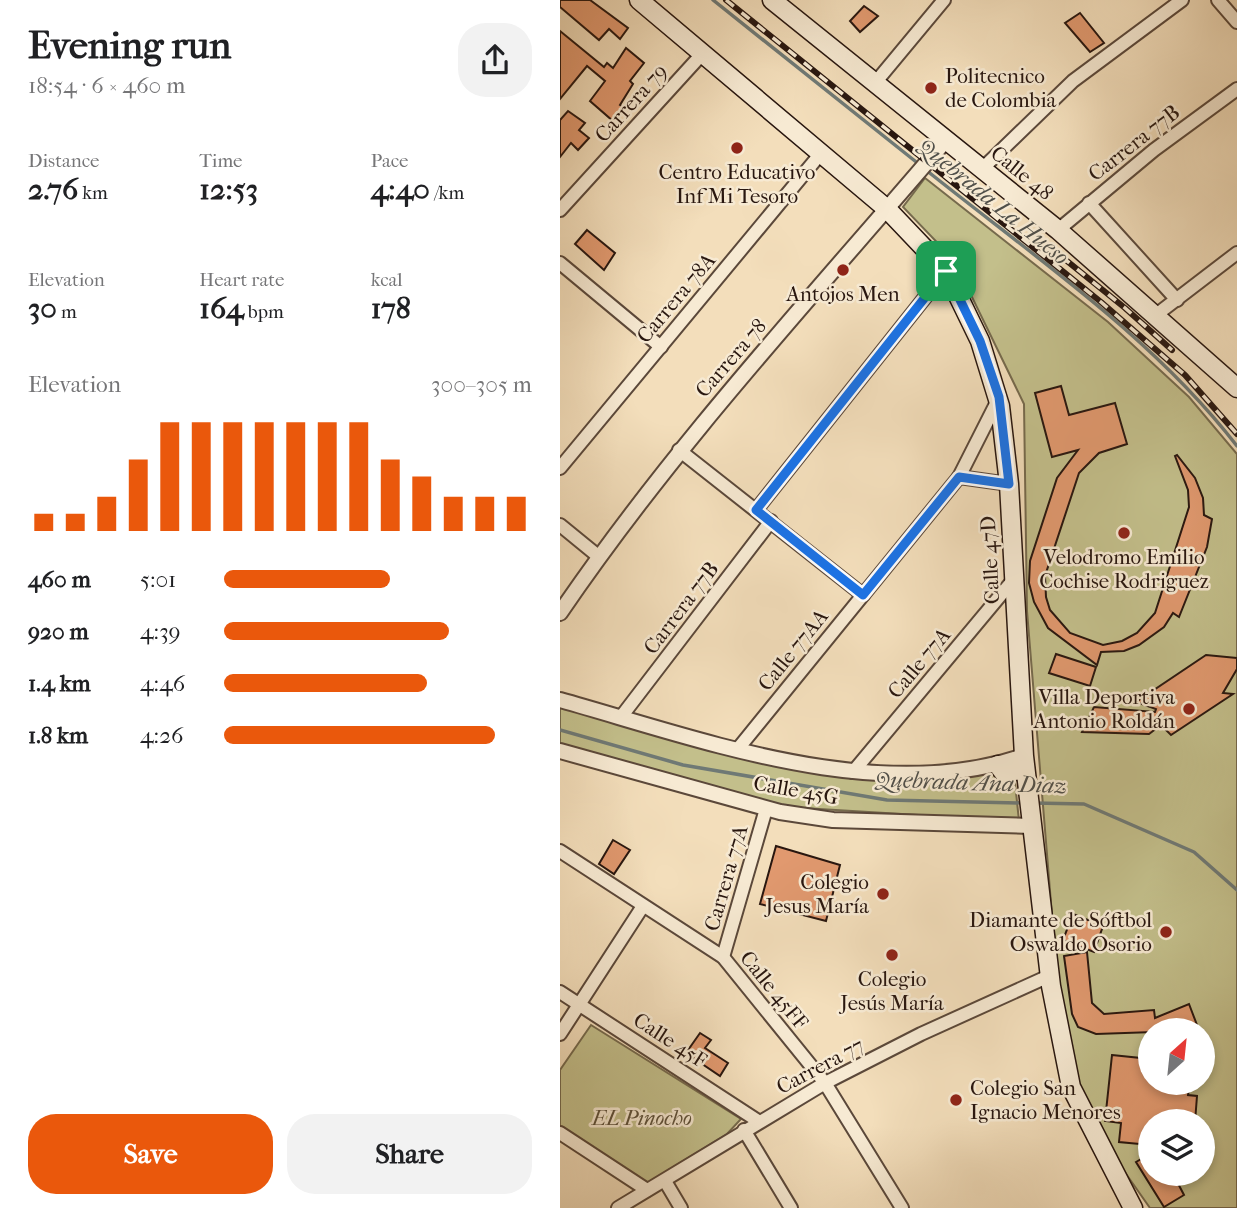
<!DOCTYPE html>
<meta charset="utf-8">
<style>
body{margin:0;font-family:"IM FELL French Canon",serif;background:#f2f2f2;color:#202124;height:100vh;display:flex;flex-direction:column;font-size:26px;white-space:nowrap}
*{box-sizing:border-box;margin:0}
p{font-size:23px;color:#757577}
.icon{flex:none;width:38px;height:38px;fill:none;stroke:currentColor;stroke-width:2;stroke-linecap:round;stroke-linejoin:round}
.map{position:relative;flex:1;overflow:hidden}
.drawer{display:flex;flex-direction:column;background:#fff;width:560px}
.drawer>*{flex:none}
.needle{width:46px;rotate:27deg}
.tools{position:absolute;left:578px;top:1018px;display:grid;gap:14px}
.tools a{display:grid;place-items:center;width:77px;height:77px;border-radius:50%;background:#fff;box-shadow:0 4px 10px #0003;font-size:35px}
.pin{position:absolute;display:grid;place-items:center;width:60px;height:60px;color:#fff;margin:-30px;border-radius:14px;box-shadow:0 4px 10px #0006}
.round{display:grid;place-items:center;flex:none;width:74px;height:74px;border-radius:28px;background:#f2f2f2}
.overview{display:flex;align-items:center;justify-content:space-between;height:119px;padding:0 28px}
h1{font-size:38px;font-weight:700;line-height:52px}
.stats{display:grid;grid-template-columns:repeat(3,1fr);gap:10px;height:119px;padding:7px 28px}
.stats div{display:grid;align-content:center}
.stats b{font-size:30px;font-weight:700}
.stats small{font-size:19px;font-weight:400}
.stats p{font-size:19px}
.chart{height:196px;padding:14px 28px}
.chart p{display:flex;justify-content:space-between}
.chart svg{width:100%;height:126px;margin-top:7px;stroke:#ea580c;stroke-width:6}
.action{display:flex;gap:14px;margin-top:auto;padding:14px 28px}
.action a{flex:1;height:80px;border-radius:28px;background:#ea580c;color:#fff;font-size:28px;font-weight:700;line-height:80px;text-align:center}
.action a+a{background:#f2f2f2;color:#202124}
ul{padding:0 28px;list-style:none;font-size:23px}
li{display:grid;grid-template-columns:112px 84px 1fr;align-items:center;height:52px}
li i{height:18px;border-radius:9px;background:#ea580c}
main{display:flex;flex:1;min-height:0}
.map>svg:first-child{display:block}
</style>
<main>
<section class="drawer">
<div class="overview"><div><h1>Evening run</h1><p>18:54 · 6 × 460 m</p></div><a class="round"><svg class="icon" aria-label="share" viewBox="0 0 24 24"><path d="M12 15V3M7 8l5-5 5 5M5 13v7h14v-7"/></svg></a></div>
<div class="stats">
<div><p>Distance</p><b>2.76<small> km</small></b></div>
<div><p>Time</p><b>12:53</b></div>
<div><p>Pace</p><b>4:40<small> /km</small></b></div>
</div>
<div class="stats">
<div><p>Elevation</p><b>30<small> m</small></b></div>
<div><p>Heart rate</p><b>164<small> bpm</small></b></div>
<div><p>kcal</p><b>178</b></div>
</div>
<div class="chart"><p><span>Elevation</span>300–305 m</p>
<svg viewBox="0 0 160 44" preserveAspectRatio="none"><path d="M5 44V38M15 44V38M25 44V32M35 44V19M45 44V6M55 44V6M65 44V6M75 44V6M85 44V6M95 44V6M105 44V6M115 44V19M125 44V25M135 44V32M145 44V32M155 44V32"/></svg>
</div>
<ul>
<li><b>460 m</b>5:01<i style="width:54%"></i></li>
<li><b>920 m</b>4:39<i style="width:73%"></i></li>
<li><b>1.4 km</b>4:46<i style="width:66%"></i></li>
<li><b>1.8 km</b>4:26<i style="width:88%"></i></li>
</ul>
<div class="action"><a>Save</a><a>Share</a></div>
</section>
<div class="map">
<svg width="677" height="1208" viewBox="0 0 677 1208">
<rect width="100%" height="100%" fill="#f3debb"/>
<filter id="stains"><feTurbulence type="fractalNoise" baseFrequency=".00286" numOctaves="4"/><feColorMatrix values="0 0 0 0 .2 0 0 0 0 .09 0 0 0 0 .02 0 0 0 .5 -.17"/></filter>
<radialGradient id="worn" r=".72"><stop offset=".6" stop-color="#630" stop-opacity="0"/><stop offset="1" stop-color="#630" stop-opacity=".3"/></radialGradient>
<!-- green -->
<g fill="#c3bf8b" stroke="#766a4d" stroke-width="2" fill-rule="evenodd">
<path d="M365,178L548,322L629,397L677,454V1208H590L557,1161L527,1104L507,1053L492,915L467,611L464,404L394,260L343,207ZM590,1031H642V1083H590ZM590,1122H642V1174H590Z"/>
<polygon points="0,706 296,777 454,773 459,821 226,807 0,745"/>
<polygon points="31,1025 181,1119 167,1134 87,1183 0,1126 0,1070"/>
</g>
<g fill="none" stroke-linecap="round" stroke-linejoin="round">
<!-- stream -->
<g stroke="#6f7975" stroke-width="3.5">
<polyline points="153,0 360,165"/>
<path d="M366,170C473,256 592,336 677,446"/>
<polyline points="0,730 123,765 327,800 463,803"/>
<polyline points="474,803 524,804 634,852 677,890"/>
</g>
</g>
<!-- building -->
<g fill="#e1996f" stroke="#28160f" stroke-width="2">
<polygon points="0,0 30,0 68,28 60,39 49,29 39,40 0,7"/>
<polygon points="304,6 318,16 300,32 290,21"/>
<polygon points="520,13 544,43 530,52 505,23"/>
<polygon points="0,31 44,67 47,63 53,68 66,48 84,63 70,81 73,84 60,105 65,108 53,121 30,101 45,81 27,66 0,99"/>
<polygon points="8,111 25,123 19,130 29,138 18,150 11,143 0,157 0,120"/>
<polygon points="27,230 55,253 44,270 15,244"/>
<polygon points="501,386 509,415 555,403 567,444 539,453 519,473 485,576 486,597 490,610 510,633 543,645 562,641 577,633 595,613 629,507 628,490 615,456 617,455 635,478 643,498 644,515 652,519 647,547 619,617 613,613 604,627 579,645 564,651 541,652 537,665 488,628 474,602 469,583 470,561 497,478 518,450 492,457 475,393"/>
<polygon points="496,654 536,667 530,686 489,673"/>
<polygon points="646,655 677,658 677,669 663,693 673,694 611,735 601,725 589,734 522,732 534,707 595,712 596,709 576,702"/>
<polygon points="53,840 70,850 54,874 39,864"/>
<polygon points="216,846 280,865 266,921 200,904"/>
<polygon points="513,914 543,926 534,952 503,940"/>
<polygon points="527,952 532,1003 544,1014 594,1010 595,1018 629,1004 637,1025 623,1031 536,1034 518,1027 512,1014 504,956"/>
<polygon points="140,1033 151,1040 145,1048 168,1063 160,1076 126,1053"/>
<polygon points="552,1055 590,1059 590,1083 612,1083 612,1087 629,1089 628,1095 637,1096 635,1122 590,1122 590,1145 559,1142 561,1123 545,1121"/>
<polygon points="590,1154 590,1174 613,1174 624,1195 604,1207 576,1162"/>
</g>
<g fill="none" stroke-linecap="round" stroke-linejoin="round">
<defs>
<g id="minor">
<polyline points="658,0 677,22"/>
<polyline points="315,83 384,0"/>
<polyline points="422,169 513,81 622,0"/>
<polyline points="529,203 617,300"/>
<polyline points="0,210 143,53"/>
<polyline points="498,230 594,150 677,89"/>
<polyline points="0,263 101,347"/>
<polyline points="596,315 677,253"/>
<polyline points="119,450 303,595"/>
<polyline points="0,468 262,152"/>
<polyline points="399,477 449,484"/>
<polyline points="196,510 386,271"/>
<polyline points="0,525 38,556"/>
<polyline points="61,717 211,521"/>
<polyline points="177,750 399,477 439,398"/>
<polyline points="293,772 454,579"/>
<polyline points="0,851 163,957 265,1083 342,1208"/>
<polyline points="163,957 206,809"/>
<polyline points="0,992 198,1121"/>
<polyline points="0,1034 83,906"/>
<polyline points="184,1130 231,1208"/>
<polyline points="0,1133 87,1190"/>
<polyline points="105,1181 121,1208"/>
<polyline points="58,1208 265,1083 361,1034 489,976"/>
</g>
<g id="tertiary">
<path d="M0,613C115,444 254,295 386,140"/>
<path d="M0,700C143,740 317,806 464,756"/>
<polyline points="0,751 220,812 273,820 471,826"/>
</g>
<g id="secondary">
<polyline points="79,0 327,209 386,271 420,341 440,406 449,484 464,756 491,986 511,1087 573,1208"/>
<polyline points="212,0 498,230 677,388"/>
<polyline points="438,765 444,773 465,769"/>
</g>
</defs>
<!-- minor casing -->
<use href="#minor" stroke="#5b483a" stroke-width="16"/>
<!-- tertiary casing -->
<use href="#tertiary" stroke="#5b483a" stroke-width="18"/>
<!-- secondary casing -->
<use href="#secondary" stroke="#28160f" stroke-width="21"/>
<!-- minor -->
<use href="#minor" stroke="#f7ead3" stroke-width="12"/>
<!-- tertiary -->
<use href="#tertiary" stroke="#f7ead3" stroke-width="14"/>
<!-- secondary -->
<use href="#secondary" stroke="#f7ead3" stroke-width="18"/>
<defs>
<g id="rail">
<polyline points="166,0 541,302 625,375 677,434"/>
<polyline points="486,244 565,308 612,350"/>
</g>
</defs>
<!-- rail casing -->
<use href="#rail" stroke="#28160f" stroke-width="6"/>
<!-- rail -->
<use href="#rail" stroke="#f7ead3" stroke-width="3.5" stroke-dasharray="10" stroke-linecap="butt"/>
</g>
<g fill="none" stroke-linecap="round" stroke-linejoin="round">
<defs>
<polygon id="route" points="386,271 420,341 439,397 449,484 399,477 303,595 196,510"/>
</defs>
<!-- route casing -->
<use href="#route" stroke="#fff" stroke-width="14"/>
<!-- route -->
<use href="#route" stroke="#1a73e8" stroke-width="9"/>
</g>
<!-- markers -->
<g fill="#8f2418" stroke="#f7ead3" stroke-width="2.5">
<circle cx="371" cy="88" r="7"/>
<circle cx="177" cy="148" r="7"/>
<circle cx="283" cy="270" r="7"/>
<circle cx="564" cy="533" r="7"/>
<circle cx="629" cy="709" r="7"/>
<circle cx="323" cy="894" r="7"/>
<circle cx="606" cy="932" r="7"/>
<circle cx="332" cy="955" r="7"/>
<circle cx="396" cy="1100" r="7"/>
</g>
<g text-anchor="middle" stroke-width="5" stroke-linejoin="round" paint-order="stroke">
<!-- poi labels -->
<g font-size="21" fill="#28160f" stroke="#f7ead3">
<text x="385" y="83" text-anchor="start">Politecnico<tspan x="385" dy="24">de Colombia</tspan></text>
<text x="177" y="179">Centro Educativo<tspan x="177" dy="24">Inf Mi Tesoro</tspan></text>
<text x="283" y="301">Antojos Men</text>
<text x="564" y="564">Velodromo Emilio<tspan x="564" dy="24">Cochise Rodriguez</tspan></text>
<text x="615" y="704" text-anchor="end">Villa Deportiva<tspan x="615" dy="24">Antonio Roldán</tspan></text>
<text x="309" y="889" text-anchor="end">Colegio<tspan x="309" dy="24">Jesus María</tspan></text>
<text x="592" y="927" text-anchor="end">Diamante de Sóftbol<tspan x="592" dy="24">Oswaldo Osorio</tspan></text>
<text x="332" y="986">Colegio<tspan x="332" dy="24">Jesús María</tspan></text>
<text x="410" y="1095" text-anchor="start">Colegio San<tspan x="410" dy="24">Ignacio Menores</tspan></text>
</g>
<!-- street labels -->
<g font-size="21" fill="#28160f" stroke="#f7ead3">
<text transform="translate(71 103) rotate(-48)" y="7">Carrera 79</text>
<text transform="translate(574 143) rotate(-38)" y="7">Carrera 77B</text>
<text transform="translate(462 173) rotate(39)" y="7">Calle 48</text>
<text transform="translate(116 298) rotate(-50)" y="7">Carrera 78A</text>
<text transform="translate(171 358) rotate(-49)" y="7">Carrera 78</text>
<text transform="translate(430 560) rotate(-93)" y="7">Calle 47D</text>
<text transform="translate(121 608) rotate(-53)" y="7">Carrera 77B</text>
<text transform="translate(233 650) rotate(-51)" y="7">Calle 77AA</text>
<text transform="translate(359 663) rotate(-50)" y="7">Calle 77A</text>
<text transform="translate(236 790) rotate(10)" y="7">Calle 45G</text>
<text transform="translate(166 878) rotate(-74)" y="7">Carrera 77A</text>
<text transform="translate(214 990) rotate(51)" y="7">Calle 45FF</text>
<text transform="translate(110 1040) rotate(33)" y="7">Calle 45F</text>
<text transform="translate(260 1066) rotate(-28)" y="7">Carrera 77</text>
</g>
<!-- park labels -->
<g font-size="21" font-style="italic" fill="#5e513a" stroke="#f7ead3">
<text x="82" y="1125">EL Pinocho</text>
</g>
<!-- water labels -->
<g font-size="23" font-style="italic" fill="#51504a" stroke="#f7ead3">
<text transform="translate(434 201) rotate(39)" y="8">Quebrada La Hueso</text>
<text transform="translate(411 782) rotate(2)" y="8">Quebrada Ana Diaz</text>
</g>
</g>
<rect width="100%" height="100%" filter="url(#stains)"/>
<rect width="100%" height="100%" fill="url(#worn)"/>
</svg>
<div class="tools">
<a><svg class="needle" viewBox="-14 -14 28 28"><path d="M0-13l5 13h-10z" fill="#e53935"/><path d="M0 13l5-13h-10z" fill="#757577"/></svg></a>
<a><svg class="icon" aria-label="layers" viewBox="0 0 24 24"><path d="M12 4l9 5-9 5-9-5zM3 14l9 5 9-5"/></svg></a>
</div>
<div class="pin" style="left:386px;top:271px;background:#1e9e55"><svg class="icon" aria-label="arrive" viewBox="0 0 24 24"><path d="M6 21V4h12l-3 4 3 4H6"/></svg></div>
</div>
</main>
